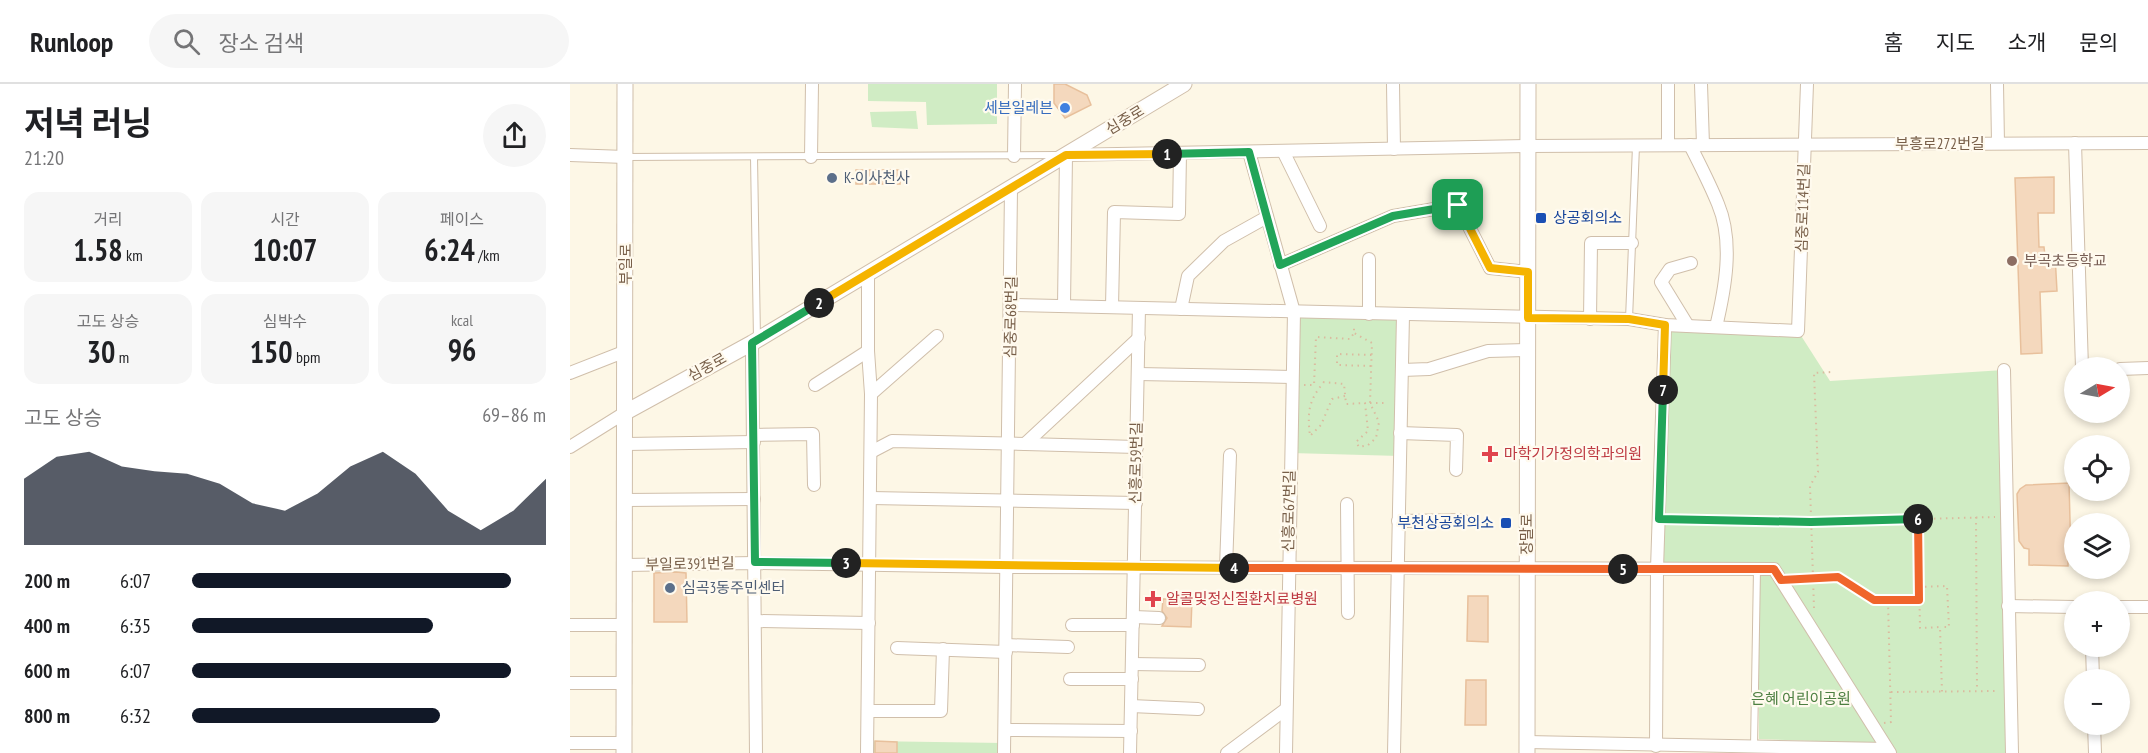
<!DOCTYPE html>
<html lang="ko">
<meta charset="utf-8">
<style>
body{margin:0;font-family:"PT Sans Narrow","Noto Sans KR",sans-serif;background:#f6f6f6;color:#202124;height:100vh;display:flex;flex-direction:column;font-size:22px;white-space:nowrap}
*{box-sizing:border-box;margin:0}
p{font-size:20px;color:#757577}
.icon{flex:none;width:33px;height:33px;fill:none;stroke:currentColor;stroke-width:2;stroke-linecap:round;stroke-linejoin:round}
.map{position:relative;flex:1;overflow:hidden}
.sheet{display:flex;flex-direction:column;background:#fff;width:570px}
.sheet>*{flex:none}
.needle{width:39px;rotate:80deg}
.tools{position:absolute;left:1494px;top:273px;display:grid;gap:12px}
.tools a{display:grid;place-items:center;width:66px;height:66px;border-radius:50%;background:#fff;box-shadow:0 3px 9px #0003;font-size:30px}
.pin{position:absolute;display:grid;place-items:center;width:51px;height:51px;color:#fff;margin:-26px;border-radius:12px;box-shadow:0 3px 9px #0006}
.km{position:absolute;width:30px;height:30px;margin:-15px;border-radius:50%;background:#222;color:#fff;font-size:16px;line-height:30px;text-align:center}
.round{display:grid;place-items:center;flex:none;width:63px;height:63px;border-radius:32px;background:#f6f6f6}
.summary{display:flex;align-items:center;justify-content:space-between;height:102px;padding:0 24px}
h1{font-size:33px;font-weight:700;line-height:45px}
.figures{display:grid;grid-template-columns:repeat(3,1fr);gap:9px;height:102px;padding:6px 24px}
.figures div{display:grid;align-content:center;border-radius:15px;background:#f6f6f6;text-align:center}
.figures b{font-size:30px;font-weight:700}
.figures small{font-size:16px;font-weight:400}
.figures p{font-size:16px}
.chart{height:168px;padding:12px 24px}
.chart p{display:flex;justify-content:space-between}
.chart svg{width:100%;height:108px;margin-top:6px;fill:#111827;opacity:.7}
ul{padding:0 24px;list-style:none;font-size:20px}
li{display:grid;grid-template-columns:96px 72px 1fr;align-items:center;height:45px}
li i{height:15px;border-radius:8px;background:#111827}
header{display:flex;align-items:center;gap:36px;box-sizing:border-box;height:84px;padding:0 30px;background:#fff;border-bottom:2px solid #e0e0e0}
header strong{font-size:28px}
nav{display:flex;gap:33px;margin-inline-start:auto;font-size:21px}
.search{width:420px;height:54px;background:#f6f6f6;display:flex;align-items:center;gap:15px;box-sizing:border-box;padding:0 21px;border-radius:33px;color:#757577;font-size:22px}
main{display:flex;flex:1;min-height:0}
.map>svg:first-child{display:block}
</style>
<header>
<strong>Runloop</strong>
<div class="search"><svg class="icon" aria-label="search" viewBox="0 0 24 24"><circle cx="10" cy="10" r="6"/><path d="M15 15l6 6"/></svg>장소 검색</div>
<nav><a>홈</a><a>지도</a><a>소개</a><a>문의</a></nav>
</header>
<main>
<section class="sheet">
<div class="summary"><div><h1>저녁 러닝</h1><p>21:20</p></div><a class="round"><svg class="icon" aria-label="share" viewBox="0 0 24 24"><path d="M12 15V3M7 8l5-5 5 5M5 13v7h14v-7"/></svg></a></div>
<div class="figures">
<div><p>거리</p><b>1.58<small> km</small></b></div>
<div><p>시간</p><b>10:07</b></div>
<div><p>페이스</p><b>6:24<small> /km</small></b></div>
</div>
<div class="figures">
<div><p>고도 상승</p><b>30<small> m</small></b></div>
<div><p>심박수</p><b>150<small> bpm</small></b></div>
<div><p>kcal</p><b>96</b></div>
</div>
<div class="chart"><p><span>고도 상승</span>69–86 m</p>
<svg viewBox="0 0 160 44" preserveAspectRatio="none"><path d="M0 44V17L10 8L20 6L30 12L40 14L50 15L60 19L70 27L80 30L90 23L100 12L110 6L120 15L130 30L140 38L150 30L160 17V44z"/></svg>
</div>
<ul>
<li><b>200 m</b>6:07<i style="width:90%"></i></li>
<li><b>400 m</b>6:35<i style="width:68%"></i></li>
<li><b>600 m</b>6:07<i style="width:90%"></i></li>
<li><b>800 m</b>6:32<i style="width:70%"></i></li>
</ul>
</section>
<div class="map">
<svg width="1578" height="669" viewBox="0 0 1578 669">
<rect width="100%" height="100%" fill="#fdf7e6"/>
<!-- green -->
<g fill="#d0ecc4">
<polygon points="298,0 427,0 427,40 357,41 356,18 298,17"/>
<polygon points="346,27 348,45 302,43 300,28"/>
<polygon points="724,228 833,231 830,372 721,369"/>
<polygon points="1095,241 1228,247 1260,297 1434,286 1442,669 1320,669 1204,486 1087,485"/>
<polygon points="1189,488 1203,490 1307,659 1189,655"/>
<polygon points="297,657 434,659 434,669 297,669"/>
</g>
<!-- building -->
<g fill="#f4d8bd" stroke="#e8c09c" stroke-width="1.5">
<polygon points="484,0 495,0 517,11 521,21 495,34 484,19"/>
<rect x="286" y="86" width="44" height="14"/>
<polygon points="1484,93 1484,129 1468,129 1469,163 1474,163 1475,172 1485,171 1487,207 1470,208 1472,269 1451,270 1445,94"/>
<polygon points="1499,399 1501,474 1498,474 1498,482 1459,481 1459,465 1454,464 1449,457 1447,410 1450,405 1456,401"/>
<polygon points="106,488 116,489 117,538 84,538 84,489"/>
<polygon points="898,512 918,512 918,558 897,557"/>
<polygon points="593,515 622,515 621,543 592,542 597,534 592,527"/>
<polygon points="896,596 916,596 916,641 895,641"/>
<polygon points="305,657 327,658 327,669 305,669"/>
</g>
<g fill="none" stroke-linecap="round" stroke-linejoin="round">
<defs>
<g id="service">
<polyline points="56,73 487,71"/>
<polyline points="184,73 187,255"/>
<polyline points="1059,235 1066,62"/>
<polyline points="1184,663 1187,485"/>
</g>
<g id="minor">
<polyline points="823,0 824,65"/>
<polyline points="1131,0 1133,61"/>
<polyline points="1427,0 1428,59"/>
<polyline points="1505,59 1512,284"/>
<polyline points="1098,61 1098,0"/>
<path d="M1120,61C1130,81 1140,100 1148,120C1164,158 1155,205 1146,243"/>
<polyline points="713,67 750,142"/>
<polyline points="679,68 724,228 716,669"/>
<polyline points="0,71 55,73"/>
<polyline points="444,72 445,0"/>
<polyline points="241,73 242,0"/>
<polyline points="710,181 823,132 888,121 920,184 958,188"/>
<polyline points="441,221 1059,235 1095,241 1228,247 1237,0"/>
<polyline points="494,222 496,71 958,62 1578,59"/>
<polyline points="542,223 544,128 609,130 610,69"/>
<polyline points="611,225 618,192 654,157 697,133"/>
<polyline points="799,230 799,175"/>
<polyline points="1020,235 1021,159 1062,159"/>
<polyline points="1118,242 1091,198 1100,185 1121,179"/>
<polyline points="182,259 186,669"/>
<polyline points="1550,285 1578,284"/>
<polyline points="832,286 859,285 918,267 958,266"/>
<polyline points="1434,286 1442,669"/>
<polyline points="0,289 56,267"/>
<polyline points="568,290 722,293"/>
<polyline points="245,301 298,267"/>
<polyline points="301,310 367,252"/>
<polyline points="830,349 887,351 886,386"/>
<polyline points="184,351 243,350 244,401"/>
<polyline points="56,360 184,358"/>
<polyline points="455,360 567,363"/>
<polyline points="0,363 56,328"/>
<polyline points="301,368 322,357 455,360 569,254"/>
<polyline points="301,414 566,419"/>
<polyline points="55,416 184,415"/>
<polyline points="777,420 778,529"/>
<polyline points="828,437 893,436"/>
<polyline points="55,481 185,479 437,483 1204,485 1320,669"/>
<polyline points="656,484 660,371"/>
<polyline points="1438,522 1504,523"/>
<polyline points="1550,523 1578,523"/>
<polyline points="564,533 589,534"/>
<polyline points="186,537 299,539"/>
<polyline points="0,541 55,541"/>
<polyline points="502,541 563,541"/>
<polyline points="436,561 498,563"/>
<polyline points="1522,562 1523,596"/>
<polyline points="327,564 436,568"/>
<polyline points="562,580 629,581"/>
<polyline points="500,595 562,595"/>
<polyline points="0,599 54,599"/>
<polyline points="561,622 628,625"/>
<polyline points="298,627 371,627 373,565"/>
<polyline points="1524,640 1525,669"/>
<polyline points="435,646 561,647"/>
<polyline points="957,658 1317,665"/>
<polyline points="0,659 54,659"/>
<polyline points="1086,662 1087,485 1095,241"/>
<polyline points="297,669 301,310 298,267 298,190"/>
<polyline points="434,669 441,105"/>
<polyline points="560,669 569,224"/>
<polyline points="657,669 716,625"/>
<polyline points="824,669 833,231"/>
</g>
<g id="tertiary">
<polyline points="56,328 182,259 614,0"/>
<polyline points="54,669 55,0"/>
<polyline points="957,669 958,0"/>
</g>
</defs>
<!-- service casing -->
<use href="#service" stroke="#d0bfab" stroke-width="8"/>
<!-- minor casing -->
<use href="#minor" stroke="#d0bfab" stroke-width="14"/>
<!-- tertiary casing -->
<use href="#tertiary" stroke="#d0bfab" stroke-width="17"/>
<!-- path -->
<g stroke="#dabb9f" stroke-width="2" stroke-dasharray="1.5 4.5" stroke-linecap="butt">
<polyline points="801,282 767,281 767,270 802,271"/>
<polyline points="734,301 744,301 746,253 780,255 784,249 784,241"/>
<path d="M775,312L762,315L751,341L740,352C737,327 739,316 754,298L774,300L776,320L795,319L798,347L786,358L789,363L798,361L806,354L809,338L800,319L802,259L784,249"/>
<polyline points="800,319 818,319"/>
<polyline points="1406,433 1407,607"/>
<polyline points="1348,435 1350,544 1370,543 1372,608"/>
<polyline points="1100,436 1241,438 1425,433"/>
<polyline points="1226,495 1268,493 1304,516 1348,516"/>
<polyline points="1349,503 1377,502 1379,543 1370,543"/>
<polyline points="1244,524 1240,402 1248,388 1244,289 1262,288"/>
<polyline points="1321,608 1428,607"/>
<polyline points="1314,639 1321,638 1318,516"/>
</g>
<!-- service -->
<use href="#service" stroke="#fff" stroke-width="6"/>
<!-- minor -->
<use href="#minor" stroke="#fff" stroke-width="12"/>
<!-- tertiary -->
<use href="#tertiary" stroke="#fff" stroke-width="15"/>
</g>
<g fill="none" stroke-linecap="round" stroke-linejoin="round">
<defs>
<polyline id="split-1" points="597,70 679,68 710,181 823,132 888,121"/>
<polyline id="split-2" points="249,219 496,71 597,70"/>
<polyline id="split-3" points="249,219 182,259 185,478 276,479"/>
<polyline id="split-4" points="276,479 664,484"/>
<polyline id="split-5" points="664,484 1053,485"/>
<polyline id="split-6" points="1053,485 1204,485 1211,496 1268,493 1304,516 1349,516 1348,435"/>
<polyline id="split-7" points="1093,306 1089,435 1241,438 1348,435"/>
<polyline id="split-8" points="888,121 920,184 958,188 958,234 1059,235 1095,241 1093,306"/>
</defs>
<!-- split-1 casing -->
<use href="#split-1" stroke="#fff" stroke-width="12"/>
<!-- split-2 casing -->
<use href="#split-2" stroke="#fff" stroke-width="12"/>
<!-- split-3 casing -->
<use href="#split-3" stroke="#fff" stroke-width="12"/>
<!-- split-4 casing -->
<use href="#split-4" stroke="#fff" stroke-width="12"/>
<!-- split-5 casing -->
<use href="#split-5" stroke="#fff" stroke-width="12"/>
<!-- split-6 casing -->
<use href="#split-6" stroke="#fff" stroke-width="12"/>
<!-- split-7 casing -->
<use href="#split-7" stroke="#fff" stroke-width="12"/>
<!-- split-8 casing -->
<use href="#split-8" stroke="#fff" stroke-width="12"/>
<!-- split-1 -->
<use href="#split-1" stroke="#22a559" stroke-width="8"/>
<!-- split-2 -->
<use href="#split-2" stroke="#f5b400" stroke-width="8"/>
<!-- split-3 -->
<use href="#split-3" stroke="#22a559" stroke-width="8"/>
<!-- split-4 -->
<use href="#split-4" stroke="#f5b400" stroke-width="8"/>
<!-- split-5 -->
<use href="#split-5" stroke="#f0652b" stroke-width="8"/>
<!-- split-6 -->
<use href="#split-6" stroke="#f0652b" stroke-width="8"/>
<!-- split-7 -->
<use href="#split-7" stroke="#22a559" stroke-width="8"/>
<!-- split-8 -->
<use href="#split-8" stroke="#f5b400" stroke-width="8"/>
</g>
<!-- markers -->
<circle fill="#3f7fe0" stroke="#fffaee" stroke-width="2" cx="495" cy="24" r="6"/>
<g fill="#5c6f8a" stroke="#fffaee" stroke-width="2">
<circle cx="262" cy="94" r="6"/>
<circle cx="100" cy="504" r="6"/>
</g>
<g fill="#1a4fb4" stroke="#fffaee" stroke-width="2">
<rect x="965" y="128" width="12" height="12" rx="3"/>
<rect x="930" y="433" width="12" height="12" rx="3"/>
</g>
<circle fill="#8d6e63" stroke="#fffaee" stroke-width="2" cx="1442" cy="177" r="6"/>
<g fill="#e0444e" stroke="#fffaee" stroke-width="2">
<path d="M917 361h6v6h6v6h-6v6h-6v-6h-6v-6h6z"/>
<path d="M580 506h6v6h6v6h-6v6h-6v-6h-6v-6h6z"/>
</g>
<g text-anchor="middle" stroke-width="4.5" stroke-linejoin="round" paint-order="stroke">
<!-- shop labels -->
<g font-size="15" fill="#366cbe" stroke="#fffaee" text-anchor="end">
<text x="483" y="29">세븐일레븐</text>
</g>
<!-- street labels -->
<g font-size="15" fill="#785f49" stroke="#fffaee">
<text transform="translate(555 36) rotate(-31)" y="5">심중로</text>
<text x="1370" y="65">부흥로272번길</text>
<text transform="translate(1233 124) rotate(-88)" y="5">심중로114번길</text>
<text transform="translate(56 180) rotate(-90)" y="5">부일로</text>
<text transform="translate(441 233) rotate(-89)" y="5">심중로68번길</text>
<text transform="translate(137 283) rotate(-29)" y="5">심중로</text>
<text transform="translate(566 379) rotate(-89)" y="5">신흥로59번길</text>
<text transform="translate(719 427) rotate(-89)" y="5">신흥로67번길</text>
<text transform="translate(957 450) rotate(-90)" y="5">장말로</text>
<text transform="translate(120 480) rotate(-1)" y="5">부일로391번길</text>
</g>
<!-- service labels -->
<g font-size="15" fill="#4e5e75" stroke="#fffaee" text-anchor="start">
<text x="274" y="99">K-이사천사</text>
<text x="112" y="509">심곡3동주민센터</text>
</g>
<!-- transit labels -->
<g font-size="15" fill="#164399" stroke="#fffaee" text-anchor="start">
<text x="983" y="139">상공회의소</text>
<text x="924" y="444" text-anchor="end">부천상공회의소</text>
</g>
<!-- education labels -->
<g font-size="15" fill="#785e54" stroke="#fffaee" text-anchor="start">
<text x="1454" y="182">부곡초등학교</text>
</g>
<!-- health labels -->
<g font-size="15" fill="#be3a42" stroke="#fffaee" text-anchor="start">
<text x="934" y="375">마학기가정의학과의원</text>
<text x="596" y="520">알콜및정신질환치료병원</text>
</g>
<!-- park labels -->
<g font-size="15" fill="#4d7f41" stroke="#fffaee">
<text x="1231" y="620">은혜 어린이공원</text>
</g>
</g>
</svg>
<div class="tools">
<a><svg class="needle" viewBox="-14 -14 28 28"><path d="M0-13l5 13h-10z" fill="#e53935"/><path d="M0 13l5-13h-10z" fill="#757577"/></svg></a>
<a><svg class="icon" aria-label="locate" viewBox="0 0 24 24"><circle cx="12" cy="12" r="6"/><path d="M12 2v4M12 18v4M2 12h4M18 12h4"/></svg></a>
<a><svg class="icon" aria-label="layers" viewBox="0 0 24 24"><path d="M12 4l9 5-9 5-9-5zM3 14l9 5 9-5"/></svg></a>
<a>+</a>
<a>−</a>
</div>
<div class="pin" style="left:888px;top:121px;background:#1e9e55"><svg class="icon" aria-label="arrive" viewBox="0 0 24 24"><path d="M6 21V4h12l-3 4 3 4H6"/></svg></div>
<b class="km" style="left:597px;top:70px">1</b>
<b class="km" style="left:249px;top:219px">2</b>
<b class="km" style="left:276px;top:479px">3</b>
<b class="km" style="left:664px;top:484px">4</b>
<b class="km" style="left:1053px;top:485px">5</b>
<b class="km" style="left:1348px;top:435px">6</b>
<b class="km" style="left:1093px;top:306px">7</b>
</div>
</main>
